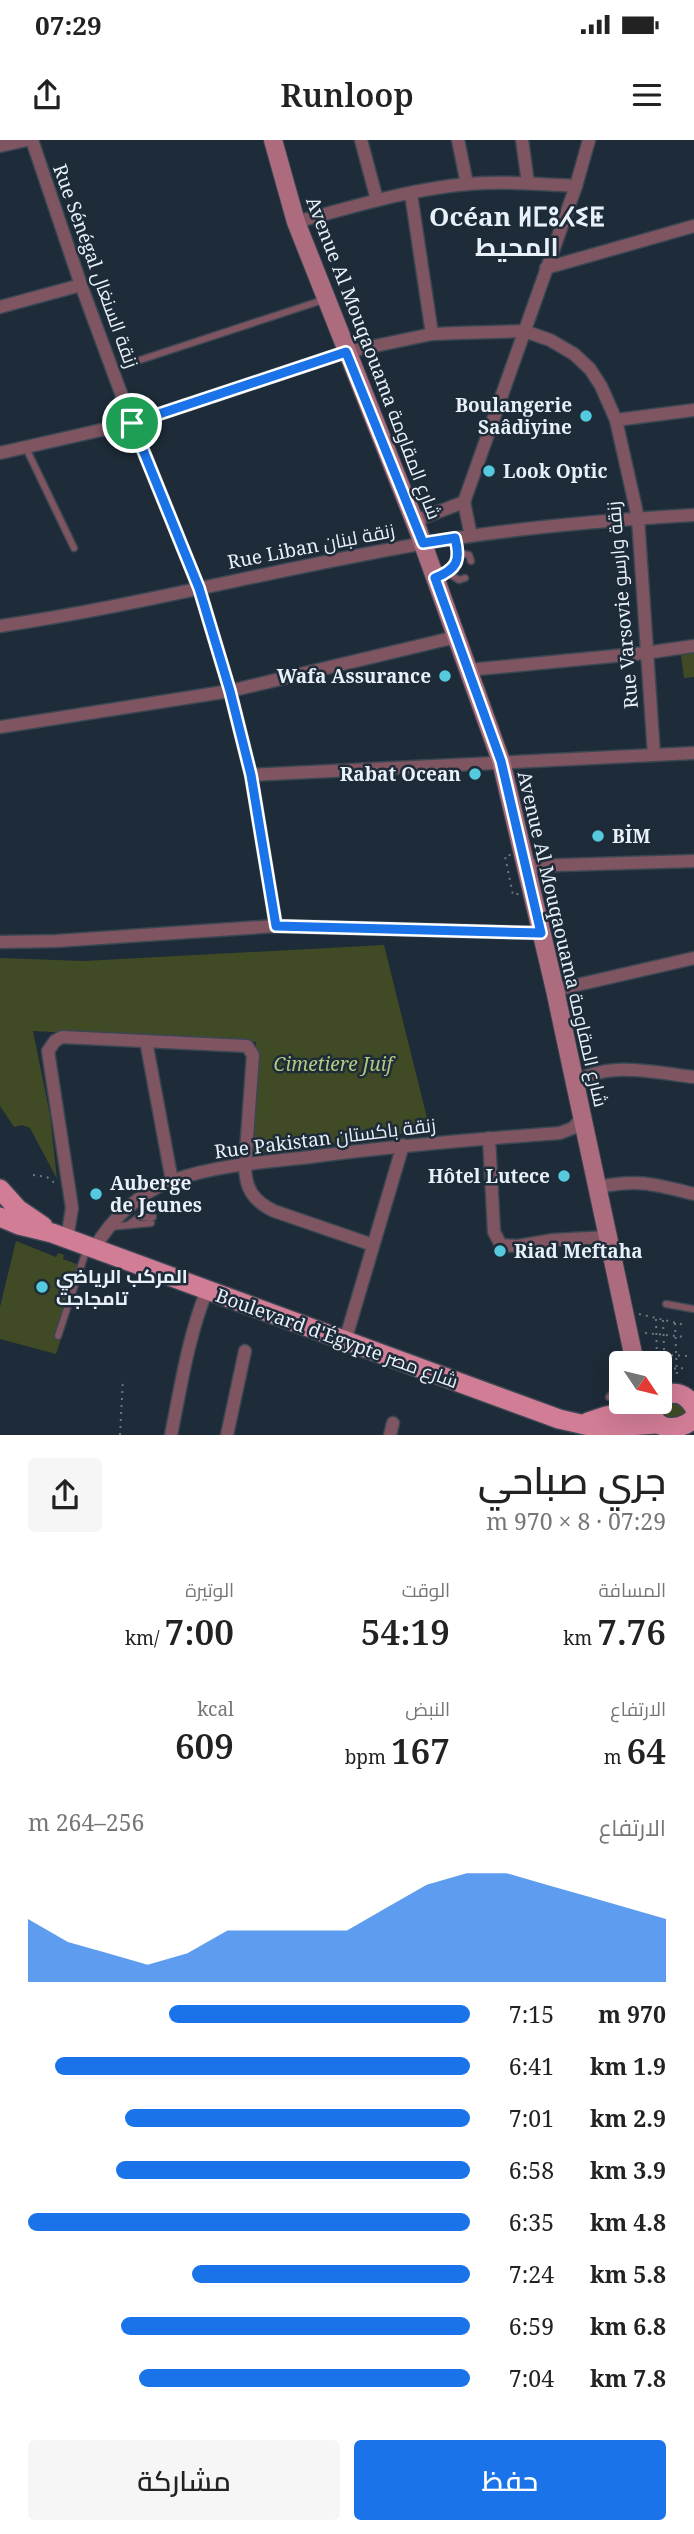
<!DOCTYPE html>
<html lang="ar">
<meta charset="utf-8">
<style>
body{margin:0;font-family:"Noto Serif",Cairo,"Noto Sans Tifinagh",serif;background:#f6f6f6;color:#222;direction:rtl;height:100vh;display:flex;flex-direction:column;font-size:26px;white-space:nowrap}
*{box-sizing:border-box;margin:0}
p{font-size:23px;color:#767676}
.icon{flex:none;width:38px;height:38px;fill:none;stroke:currentColor;stroke-width:2;stroke-linecap:round;stroke-linejoin:round}
.map{position:relative;height:1295px;overflow:hidden;direction:ltr}
.drawer{display:flex;flex-direction:column;background:#fff;flex:1}
.drawer>*{flex:none}
.needle{width:46px;rotate:125deg}
.buttons{position:absolute;left:609px;top:1211px;display:grid;gap:14px}
.buttons a{display:grid;place-items:center;width:63px;height:63px;border-radius:7px;background:#fff;box-shadow:0 7px 28px #0002;font-size:35px}
.pin{position:absolute;display:grid;place-items:center;width:60px;height:60px;color:#fff;margin:-30px;border:4px solid #fff;border-radius:50%;box-shadow:0 2px 7px #0007}
.round{display:grid;place-items:center;flex:none;width:74px;height:74px;border-radius:7px;background:#f6f6f6}
.overview{display:flex;align-items:center;justify-content:space-between;height:119px;padding:0 28px}
h1{font-size:38px;font-weight:600;line-height:52px}
.figures{display:grid;grid-template-columns:repeat(3,1fr);gap:10px;height:119px;padding:7px 28px}
.figures div{display:grid;align-content:center}
.figures b{font-size:35px;font-weight:600}
.figures small{font-size:19px;font-weight:400}
.figures p{font-size:19px}
.chart{height:196px;padding:14px 28px}
.chart p{display:flex;justify-content:space-between}
.chart svg{width:100%;height:126px;margin-top:7px;fill:#1a73e8;opacity:.7}
.primary-button{display:flex;gap:14px;margin-top:auto;padding:14px 28px}
.primary-button a{flex:1;height:80px;border-radius:7px;background:#1a73e8;color:#fff;font-size:28px;font-weight:600;line-height:80px;text-align:center}
.primary-button a+a{background:#f6f6f6;color:#222}
ul{padding:0 28px;list-style:none;font-size:23px}
li{display:grid;grid-template-columns:112px 84px 1fr;align-items:center;height:52px}
li i{height:18px;border-radius:9px;background:#1a73e8}
.status{display:flex;justify-content:space-between;align-items:center;height:49px;padding:0 35px;background:#fff;direction:ltr}
.status svg{height:19px;fill:currentColor}
header{display:flex;justify-content:space-between;align-items:center;height:91px;padding:0 28px;background:#fff;font-size:32px;font-weight:600}
.map>svg:first-child{display:block}
</style>
<div class="status"><b>07:29</b><svg viewBox="0 0 49 12"><path d="M0 12V9h3v3zM5 12V6h3v6zM10 12V3h3v9zM15 12V0h3v12zM26 1h20v11H26zM47 4h2v5h-2z"/></svg></div>
<header><svg class="icon" aria-label="menu" viewBox="0 0 24 24"><path d="M4 6h16M4 12h16M4 18h16"/></svg>Runloop<svg class="icon" aria-label="share" viewBox="0 0 24 24"><path d="M12 15V3M7 8l5-5 5 5M5 13v7h14v-7"/></svg></header>
<div class="map">
<svg width="694" height="1295" viewBox="0 0 694 1295">
<rect width="100%" height="100%" fill="#1e2b38"/>
<!-- green -->
<g fill="#404b26">
<polygon points="694,513 694,537 684,538 681,515"/>
<polygon points="384,805 430,990 249,1015 256,902 33,891 50,975 57,1039 30,988 22,985 14,987 0,966 0,818 84,821"/>
<polygon points="16,1101 56,1117 58,1113 64,1115 63,1119 85,1127 56,1214 0,1199 0,1167"/>
<polygon points="678,1260 687,1274 670,1286 661,1271 662,1267"/>
</g>
<g fill="none" stroke-linecap="round" stroke-linejoin="round">
<defs>
<g id="lane">
<polyline points="137,221 323,160"/>
<polyline points="25,306 74,408"/>
<polyline points="458,413 469,415 471,421"/>
<polyline points="448,433 459,440 465,438"/>
<path d="M437,438C458,429 460,420 455,398"/>
<polyline points="128,1085 139,1077 153,1077"/>
<polyline points="110,1087 151,1083"/>
<polyline points="666,1164 694,1169"/>
<polyline points="58,1196 87,1108"/>
<polyline points="609,1257 621,1244"/>
</g>
<g id="street">
<polyline points="32,0 81,145 132,283 199,448 230,551 251,635 276,786"/>
<polyline points="361,0 377,60"/>
<polyline points="458,0 467,44"/>
<polyline points="522,0 528,43"/>
<polyline points="0,6 27,0"/>
<polyline points="411,54 432,194"/>
<path d="M296,82C352,67 410,49 468,44C504,41 540,44 576,46"/>
<polyline points="546,128 694,86"/>
<polyline points="0,167 81,145"/>
<polyline points="616,280 694,270"/>
<polyline points="0,313 132,283 346,212 432,194 458,193 524,191 550,200 574,214 590,229 601,246 616,280 638,378 654,615"/>
<polyline points="464,362 576,46 589,0"/>
<polyline points="464,362 471,396"/>
<polyline points="414,381 464,362"/>
<path d="M0,486C143,465 283,427 426,403C514,388 605,380 694,375"/>
<polyline points="468,530 645,513 694,506"/>
<polyline points="0,587 230,551 456,497"/>
<polyline points="251,635 694,613"/>
<polyline points="527,726 694,721"/>
<polyline points="0,802 56,801 276,786 541,793"/>
<polyline points="555,850 694,818"/>
<polyline points="146,901 172,1041"/>
<path d="M574,943C608,920 656,933 694,937"/>
<polyline points="489,998 494,1092 501,1105 518,1106 553,1100 608,1097"/>
<path d="M598,1047C640,1039 654,1044 694,1054"/>
<path d="M67,1098L72,1068L48,911L55,901L62,897L247,906L253,915L245,1025C245,1048 253,1061 274,1071L373,1105"/>
<path d="M94,1109C111,1079 141,1051 174,1040C217,1025 265,1022 310,1017C394,1006 477,999 560,993L573,988L582,978"/>
<polyline points="345,1201 403,1005"/>
<path d="M171,1295C181,1246 188,1197 207,1150"/>
<polyline points="227,1295 245,1211"/>
<polyline points="390,1295 393,1283"/>
</g>
<polyline id="secondary" points="273,0 296,82 418,390 501,621 555,850 635,1223"/>
<g id="primary">
<polyline points="0,1049 18,1069 43,1086"/>
<polyline points="0,1077 19,1085 52,1093 559,1279 598,1288 656,1284"/>
<path d="M660,1258C673,1249 686,1253 694,1267"/>
<path d="M657,1262C642,1289 679,1295 694,1278"/>
<polyline points="588,1282 606,1276 654,1266"/>
</g>
</defs>
<!-- lane casing -->
<use href="#lane" stroke="#3a4753" stroke-width="9"/>
<!-- street casing -->
<use href="#street" stroke="#3a4753" stroke-width="15"/>
<!-- secondary casing -->
<use href="#secondary" stroke="#3a4753" stroke-width="20"/>
<!-- primary casing -->
<use href="#primary" stroke="#3a4753" stroke-width="22"/>
<!-- path -->
<g stroke="#6c7783" stroke-width="2" stroke-dasharray="2 5" stroke-linecap="butt">
<polygon points="540,709 548,748 513,755 505,716"/>
<polyline points="33,1035 47,1037 56,1044"/>
<polyline points="639,1174 685,1185"/>
<polyline points="656,1179 657,1223"/>
<polyline points="663,1180 665,1238"/>
<polyline points="675,1183 677,1238"/>
<polyline points="645,1193 686,1197"/>
<polyline points="650,1214 688,1216"/>
<polyline points="660,1229 688,1228"/>
<polyline points="120,1295 123,1239"/>
</g>
<!-- lane -->
<use href="#lane" stroke="#7e5560" stroke-width="6"/>
<!-- street -->
<use href="#street" stroke="#7e5560" stroke-width="12"/>
<!-- secondary -->
<use href="#secondary" stroke="#ad6c7e" stroke-width="18"/>
<!-- primary -->
<use href="#primary" stroke="#d17d96" stroke-width="19"/>
</g>
<g fill="none" stroke-linecap="round" stroke-linejoin="round">
<defs>
<path id="route" d="M346,212L423,403L455,398C461,421 457,429 435,438L501,621L541,793L276,786L251,635L230,551L199,448L132,283Z"/>
</defs>
<!-- route casing -->
<use href="#route" stroke="#fff" stroke-width="14"/>
<!-- route -->
<use href="#route" stroke="#1a73e8" stroke-width="9"/>
</g>
<!-- markers -->
<g fill="#55cade" stroke="#1e2b38" stroke-width="2.5">
<circle cx="586" cy="276" r="7"/>
<circle cx="489" cy="331" r="7"/>
<circle cx="445" cy="536" r="7"/>
<circle cx="475" cy="634" r="7"/>
<circle cx="598" cy="696" r="7"/>
<circle cx="564" cy="1036" r="7"/>
<circle cx="96" cy="1054" r="7"/>
<circle cx="500" cy="1111" r="7"/>
<circle cx="42" cy="1147" r="7"/>
</g>
<g text-anchor="middle" stroke-width="5" stroke-linejoin="round" paint-order="stroke">
<!-- street labels -->
<g font-size="19" fill="#e8f0f9" stroke="#1e2b38">
<text transform="translate(96 126) rotate(70)" y="7">Rue Sénégal زنقة السنغال</text>
<text transform="translate(374 218) rotate(69)" y="7">Avenue Al Mouqaouama شارع المقاومة</text>
<text transform="translate(311 406) rotate(-11)" y="7">Rue Liban زنقة لبنان</text>
<text transform="translate(622 465) rotate(-95)" y="7">Rue Varsovie زنقة وارسو</text>
<text transform="translate(563 799) rotate(77)" y="7">Avenue Al Mouqaouama شارع المقاومة</text>
<text transform="translate(325 998) rotate(-7)" y="7">Rue Pakistan زنقة باكستان</text>
<text transform="translate(337 1198) rotate(20)" y="7">Boulevard d'Égypte شارع مصر</text>
</g>
<!-- poi labels -->
<g font-size="19" font-weight="bold" fill="#e8f0f9" stroke="#1e2b38" text-anchor="start">
<text x="572" y="272" text-anchor="end">Boulangerie<tspan x="572" dy="22">Saâdiyine</tspan></text>
<text x="503" y="338">Look Optic</text>
<text x="431" y="543" text-anchor="end">Wafa Assurance</text>
<text x="461" y="641" text-anchor="end">Rabat Ocean</text>
<text x="612" y="703">BİM</text>
<text x="550" y="1043" text-anchor="end">Hôtel Lutece</text>
<text x="110" y="1050">Auberge<tspan x="110" dy="22">de Jeunes</tspan></text>
<text x="514" y="1118">Riad Meftaha</text>
<text x="56" y="1143">المركب الرياضي<tspan x="56" dy="22">تامجاجت</tspan></text>
</g>
<!-- park labels -->
<g font-size="19" font-style="italic" fill="#b3c881" stroke="#1e2b38">
<text x="333" y="931">Cimetiere Juif</text>
</g>
<!-- district labels -->
<g font-size="26" font-weight="bold" fill="#e8f0f9" stroke="#1e2b38">
<text x="517" y="86">Océan ⵍⵎⵓⵃⵉⵟ<tspan x="517" dy="30">المحيط</tspan></text>
</g>
</g>
</svg>
<div class="buttons">
<a><svg class="needle" viewBox="-14 -14 28 28"><path d="M0-13l5 13h-10z" fill="#e53935"/><path d="M0 13l5-13h-10z" fill="#767676"/></svg></a>
</div>
<div class="pin" style="left:132px;top:283px;background:#1e9e55"><svg class="icon" aria-label="arrive" viewBox="0 0 24 24"><path d="M6 21V4h12l-3 4 3 4H6"/></svg></div>
</div>
<section class="drawer">
<div class="overview"><div><h1>جري صباحي</h1><p>07:29 · 8 × 970 m</p></div><a class="round"><svg class="icon" aria-label="share" viewBox="0 0 24 24"><path d="M12 15V3M7 8l5-5 5 5M5 13v7h14v-7"/></svg></a></div>
<div class="figures">
<div><p>المسافة</p><b>7.76<small> km</small></b></div>
<div><p>الوقت</p><b>54:19</b></div>
<div><p>الوتيرة</p><b>7:00<small> /km</small></b></div>
</div>
<div class="figures">
<div><p>الارتفاع</p><b>64<small> m</small></b></div>
<div><p>النبض</p><b>167<small> bpm</small></b></div>
<div><p>kcal</p><b>609</b></div>
</div>
<div class="chart"><p><span>الارتفاع</span>256–264 m</p>
<svg viewBox="0 0 160 44" preserveAspectRatio="none"><path d="M0 44V22L10 30L20 34L30 38L40 34L50 26L60 26L70 26L80 26L90 18L100 10L110 6L120 6L130 10L140 14L150 18L160 22V44z"/></svg>
</div>
<ul>
<li><b>970 m</b>7:15<i style="width:68%"></i></li>
<li><b>1.9 km</b>6:41<i style="width:94%"></i></li>
<li><b>2.9 km</b>7:01<i style="width:78%"></i></li>
<li><b>3.9 km</b>6:58<i style="width:80%"></i></li>
<li><b>4.8 km</b>6:35<i style="width:100%"></i></li>
<li><b>5.8 km</b>7:24<i style="width:63%"></i></li>
<li><b>6.8 km</b>6:59<i style="width:79%"></i></li>
<li><b>7.8 km</b>7:04<i style="width:75%"></i></li>
</ul>
<div class="primary-button"><a>حفظ</a><a>مشاركة</a></div>
</section>
